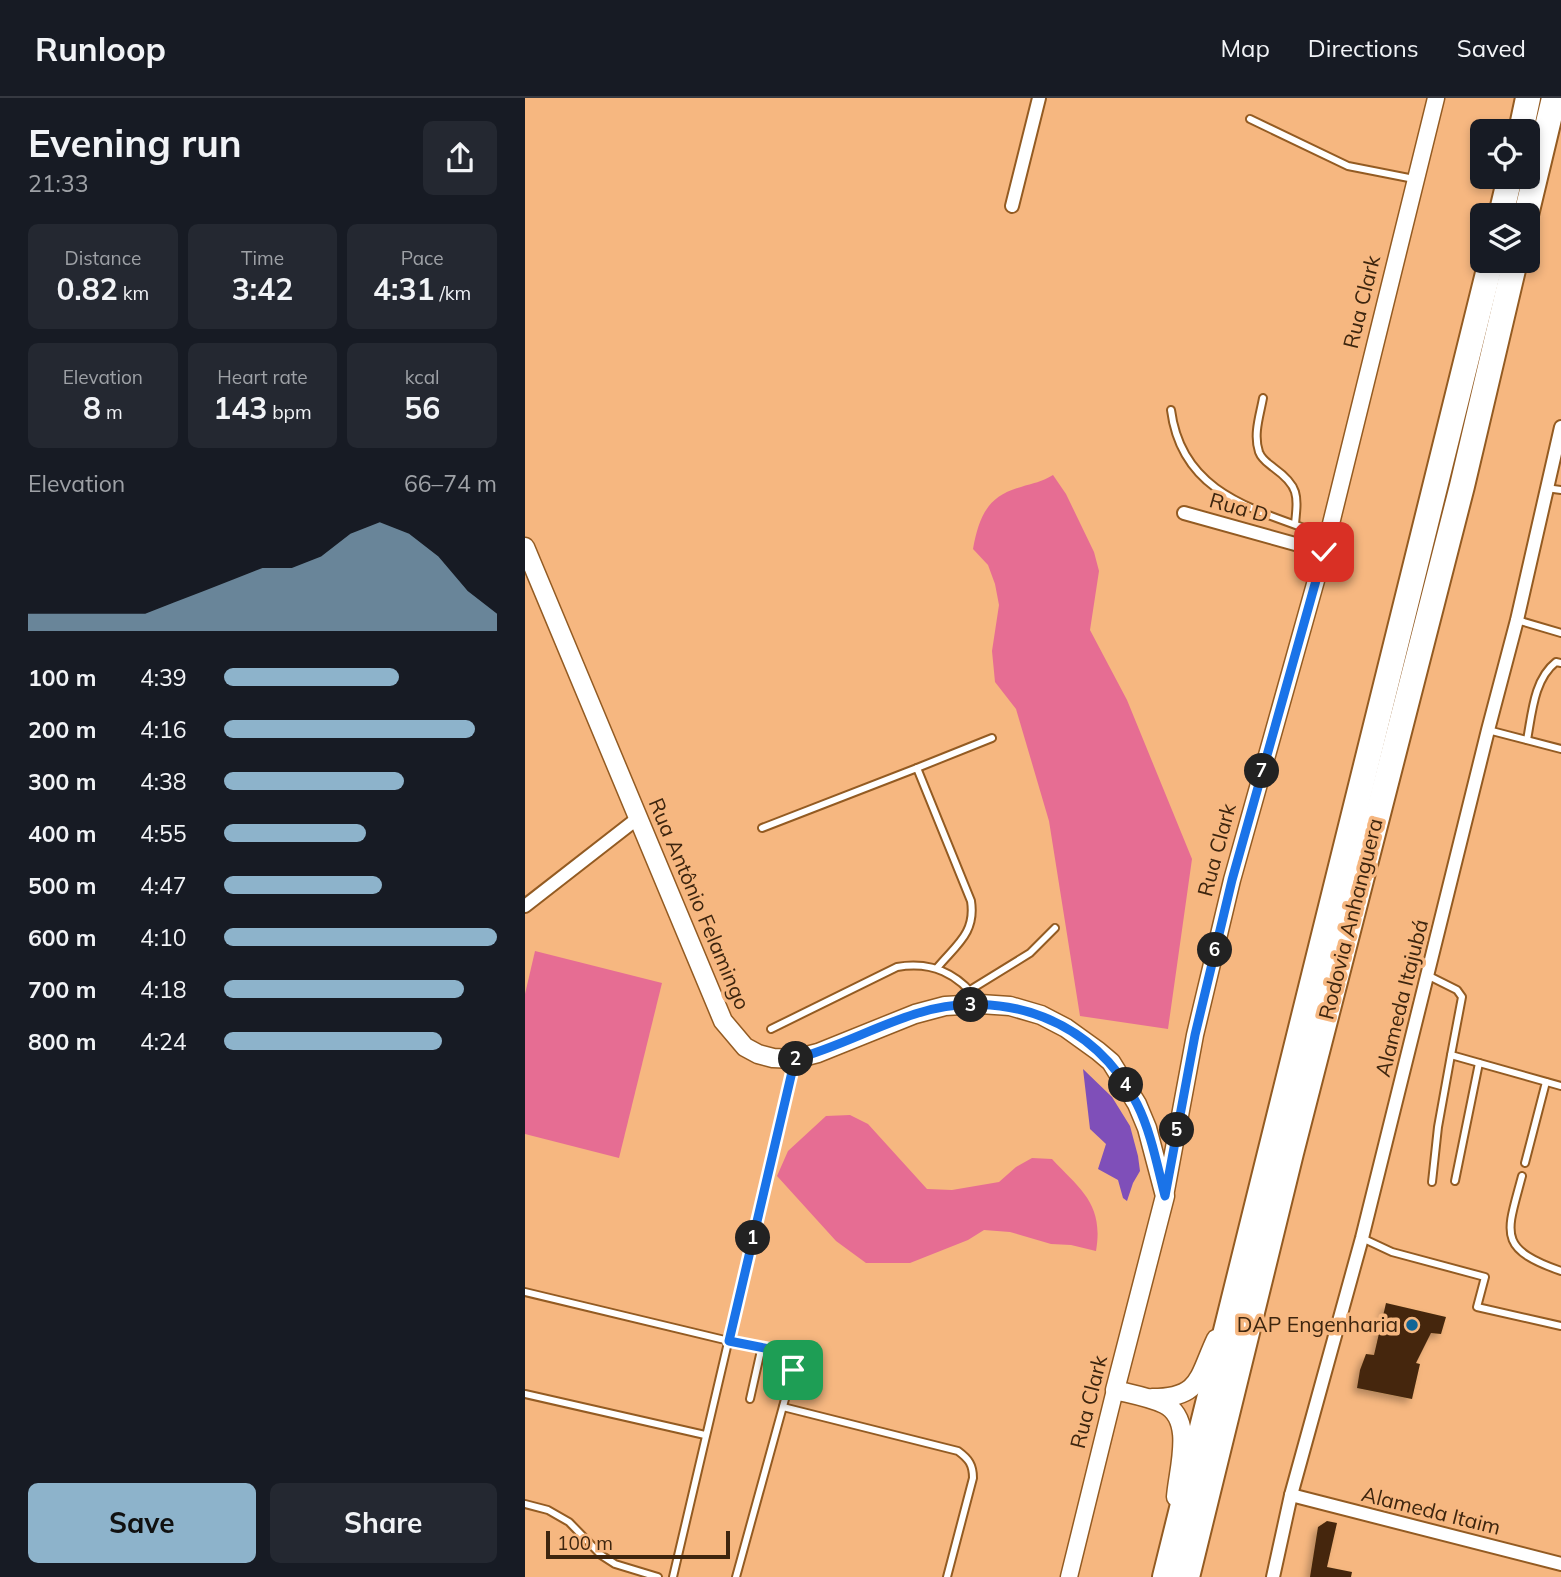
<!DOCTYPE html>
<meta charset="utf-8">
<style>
body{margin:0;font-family:Mulish,sans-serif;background:#242831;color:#f1f3f6;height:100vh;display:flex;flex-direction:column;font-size:26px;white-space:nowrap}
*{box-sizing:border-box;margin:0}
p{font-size:23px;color:#9ea1a6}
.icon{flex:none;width:38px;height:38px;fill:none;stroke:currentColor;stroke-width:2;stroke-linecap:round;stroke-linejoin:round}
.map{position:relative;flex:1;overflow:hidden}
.sheet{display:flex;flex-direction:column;background:#171b24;width:525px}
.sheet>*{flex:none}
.fabs{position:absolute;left:945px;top:21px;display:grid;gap:14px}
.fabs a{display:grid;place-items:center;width:70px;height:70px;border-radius:10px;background:#171b24;box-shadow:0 4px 10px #0003;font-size:35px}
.scale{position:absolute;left:21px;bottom:18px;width:184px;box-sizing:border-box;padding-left:7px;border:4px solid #3d250e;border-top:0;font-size:19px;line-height:24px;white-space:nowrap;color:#3d250e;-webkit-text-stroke:5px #f6b780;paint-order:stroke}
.pin{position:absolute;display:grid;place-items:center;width:60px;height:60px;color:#fff;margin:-30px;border-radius:14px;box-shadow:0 4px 10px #0006}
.km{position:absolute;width:35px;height:35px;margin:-18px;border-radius:50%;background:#222;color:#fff;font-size:19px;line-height:35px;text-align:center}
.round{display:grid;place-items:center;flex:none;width:74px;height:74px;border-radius:10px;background:#242831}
.head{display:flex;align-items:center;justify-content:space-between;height:119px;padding:0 28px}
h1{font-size:38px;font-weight:700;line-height:52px}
.metrics{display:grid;grid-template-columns:repeat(3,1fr);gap:10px;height:119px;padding:7px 28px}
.metrics div{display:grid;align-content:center;border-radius:10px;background:#242831;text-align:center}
.metrics b{font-size:30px;font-weight:700}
.metrics small{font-size:19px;font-weight:400}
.metrics p{font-size:19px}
.chart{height:196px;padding:14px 28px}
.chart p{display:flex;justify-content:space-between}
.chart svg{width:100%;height:126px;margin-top:7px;fill:#8db3cb;opacity:.7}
.action{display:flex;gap:14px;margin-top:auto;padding:14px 28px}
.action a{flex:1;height:80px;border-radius:10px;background:#8db3cb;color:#111;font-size:28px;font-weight:700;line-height:80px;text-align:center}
.action a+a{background:#242831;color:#f1f3f6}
ul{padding:0 28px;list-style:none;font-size:23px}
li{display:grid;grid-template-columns:112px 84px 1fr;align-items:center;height:52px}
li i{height:18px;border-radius:9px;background:#8db3cb}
header{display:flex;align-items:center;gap:42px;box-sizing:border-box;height:98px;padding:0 35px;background:#171b24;border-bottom:2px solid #363941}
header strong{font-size:33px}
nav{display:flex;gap:38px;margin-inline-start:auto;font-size:24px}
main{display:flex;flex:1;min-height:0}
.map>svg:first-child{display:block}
</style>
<header>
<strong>Runloop</strong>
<nav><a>Map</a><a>Directions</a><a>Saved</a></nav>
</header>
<main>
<section class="sheet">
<div class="head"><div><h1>Evening run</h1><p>21:33</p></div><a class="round"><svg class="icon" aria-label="share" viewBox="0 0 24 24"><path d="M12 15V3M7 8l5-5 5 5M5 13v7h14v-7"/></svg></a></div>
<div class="metrics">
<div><p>Distance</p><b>0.82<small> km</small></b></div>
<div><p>Time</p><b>3:42</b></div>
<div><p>Pace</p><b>4:31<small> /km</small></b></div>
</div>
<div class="metrics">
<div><p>Elevation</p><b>8<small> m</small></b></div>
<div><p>Heart rate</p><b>143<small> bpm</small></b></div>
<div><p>kcal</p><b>56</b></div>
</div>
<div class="chart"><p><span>Elevation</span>66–74 m</p>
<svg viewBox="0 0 160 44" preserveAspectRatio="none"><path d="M0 44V38L10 38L20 38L30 38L40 38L50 34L60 30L70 26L80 22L90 22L100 18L110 10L120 6L130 10L140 18L150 30L160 38V44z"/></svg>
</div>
<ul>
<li><b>100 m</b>4:39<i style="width:64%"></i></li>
<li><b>200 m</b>4:16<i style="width:92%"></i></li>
<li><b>300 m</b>4:38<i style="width:66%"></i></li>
<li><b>400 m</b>4:55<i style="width:52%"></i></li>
<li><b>500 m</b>4:47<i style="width:58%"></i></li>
<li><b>600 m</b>4:10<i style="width:100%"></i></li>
<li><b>700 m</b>4:18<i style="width:88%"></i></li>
<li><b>800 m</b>4:24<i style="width:80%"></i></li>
</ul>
<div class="action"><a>Save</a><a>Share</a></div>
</section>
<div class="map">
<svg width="1036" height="1479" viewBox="0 0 1036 1479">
<defs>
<filter id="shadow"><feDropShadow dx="-4.5" dy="4.5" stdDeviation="3.5" flood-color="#0004"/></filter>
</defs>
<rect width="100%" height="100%" fill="#f6b780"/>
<!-- green -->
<g fill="#e66d93">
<path d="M528,377L541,396L569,454L574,473L565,532L602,602L667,761L643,931L555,918L524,723L491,611L470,584L467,553L474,507L470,486L463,467L448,451C454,419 462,398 496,389C508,385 517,384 528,377Z"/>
<polygon points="10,853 137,885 94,1060 0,1036 0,896"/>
<path d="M325,1017L343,1026L402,1091L427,1092L474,1084L491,1069L507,1060L527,1061C556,1092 579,1106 571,1153L546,1147L526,1146L485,1134L459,1132L443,1142L385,1165H341L311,1143L252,1078L263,1053L301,1018Z"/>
</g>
<!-- water -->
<polygon fill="#7f4fb9" points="558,971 587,999 605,1028 613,1058 615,1073 608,1085 602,1103 598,1100 593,1082 573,1071 581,1046 565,1031"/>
<!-- building -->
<g fill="#45280a" filter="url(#shadow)">
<polygon points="861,1205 921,1219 916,1236 906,1235 891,1265 895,1266 887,1301 832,1290 835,1272 841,1256 849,1257"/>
<polygon points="802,1423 812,1425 802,1469 827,1474 826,1479 785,1479 793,1429"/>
</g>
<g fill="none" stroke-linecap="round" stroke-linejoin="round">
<defs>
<g id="service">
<polyline points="725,21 823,68 889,81"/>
<path d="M738,300C735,317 728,336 734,354C737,362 743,365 749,370C774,388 773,397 770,426"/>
<path d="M646,312C657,398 733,412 801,438"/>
<polyline points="1021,390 1036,392"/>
<polyline points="992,522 1036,535"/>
<polyline points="963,632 1036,651"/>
<path d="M1002,642C1007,615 1009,581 1031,564L1036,565"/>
<polyline points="392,670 467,640"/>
<path d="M237,730L392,670L446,803C451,835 431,847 412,870"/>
<polyline points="902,877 932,892 937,899 926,957 1036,988"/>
<polyline points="445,892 505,855 530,830"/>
<path d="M246,931L372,869C407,863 433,875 454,904"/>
<polyline points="1000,1065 1021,984"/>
<path d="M997,1078C982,1135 971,1150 1036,1173"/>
<polyline points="930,1083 954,965"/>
<polyline points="907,1084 913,1029 926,957"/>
<polyline points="837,1140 867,1154 960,1179 952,1209 1036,1228"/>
<polyline points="0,1194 204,1243 253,1251 265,1258 268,1272 211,1479"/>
<polyline points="0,1296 180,1337"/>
<polyline points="225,1301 237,1248"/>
<path d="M258,1309L433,1353C444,1361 448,1367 448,1380L422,1479"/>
<polyline points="0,1406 23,1412 44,1424 76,1457 90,1466 133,1479"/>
<polyline points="148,1479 269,963"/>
</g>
<g id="minor">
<polyline points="487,108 514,0"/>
<polyline points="659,415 799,454"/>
<polyline points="0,808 113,720"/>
<polyline points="766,1397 1036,1466"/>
<polyline points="748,1479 766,1397 837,1140 963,632 992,522 1036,329"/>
</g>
<g id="tertiary">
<polyline points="640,1098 670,937 707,782 799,454 911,0"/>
<polyline points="544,1479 590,1292"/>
</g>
<g id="secondary">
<path d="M0,449L198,923L220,949L233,956L248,960L270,961L293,955L390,916L420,908L455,906L485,908L516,917L541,930L573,953L586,964L612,1006L622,1030L640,1098L590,1292C606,1296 624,1299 639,1306C670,1321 653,1371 651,1399"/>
<path d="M627,1300C676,1300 673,1279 691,1241"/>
</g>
<g id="motorway">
<polyline points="996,33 1003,0"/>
<polyline points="976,117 985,79"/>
<polyline points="1001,117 1029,0"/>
<polyline points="640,1479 966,163"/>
<polyline points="662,1479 766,1055 937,388 990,163"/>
</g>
</defs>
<!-- service casing -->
<use href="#service" stroke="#935b22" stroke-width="10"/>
<!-- minor casing -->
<use href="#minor" stroke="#935b22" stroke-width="16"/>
<!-- tertiary casing -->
<use href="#tertiary" stroke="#935b22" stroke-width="19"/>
<!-- secondary casing -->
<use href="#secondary" stroke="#935b22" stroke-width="21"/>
<!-- motorway casing -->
<use href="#motorway" stroke="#935b22" stroke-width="28"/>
<!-- service -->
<use href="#service" stroke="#fff" stroke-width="6"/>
<!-- minor -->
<use href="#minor" stroke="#fff" stroke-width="12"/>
<!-- tertiary -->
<use href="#tertiary" stroke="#fff" stroke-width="16"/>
<!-- secondary -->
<use href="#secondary" stroke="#fff" stroke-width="18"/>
<!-- motorway -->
<use href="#motorway" stroke="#fff" stroke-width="24"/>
</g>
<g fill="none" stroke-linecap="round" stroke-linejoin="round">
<defs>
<path id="route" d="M268,1272V1265L260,1254L204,1243L270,961C311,950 349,929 390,916C477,888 571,922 612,1006C626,1034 632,1067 640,1098L670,937L707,782L799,454"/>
</defs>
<!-- route casing -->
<use href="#route" stroke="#fff" stroke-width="14"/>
<!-- route -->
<use href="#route" stroke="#1a73e8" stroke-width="9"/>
</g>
<!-- markers -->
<circle fill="#126596" stroke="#f6b780" stroke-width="2.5" cx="887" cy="1227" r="7"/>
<g text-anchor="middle" stroke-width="7" stroke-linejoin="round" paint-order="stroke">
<!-- street labels -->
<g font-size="21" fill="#3d250e" stroke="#f6b780">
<text transform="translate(837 204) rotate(-76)" y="7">Rua Clark</text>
<text transform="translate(714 410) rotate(16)" y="7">Rua D</text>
<text transform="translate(692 752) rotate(-75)" y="7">Rua Clark</text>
<text transform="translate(174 806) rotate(67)" y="7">Rua Antônio Felamingo</text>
<text transform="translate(826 821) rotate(-76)" y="7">Rodovia Anhanguera</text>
<text transform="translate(877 900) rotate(-76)" y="7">Alameda Itajubá</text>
<text transform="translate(564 1304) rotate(-76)" y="7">Rua Clark</text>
<text transform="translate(906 1413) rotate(14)" y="7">Alameda Itaim</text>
</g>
<!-- poi labels -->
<g font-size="21" fill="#3d250e" stroke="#f6b780" text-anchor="end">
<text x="873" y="1234">DAP Engenharia</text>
</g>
</g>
</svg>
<div class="fabs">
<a><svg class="icon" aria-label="locate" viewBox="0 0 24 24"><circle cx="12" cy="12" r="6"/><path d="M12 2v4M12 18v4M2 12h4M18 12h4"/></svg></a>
<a><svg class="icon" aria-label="layers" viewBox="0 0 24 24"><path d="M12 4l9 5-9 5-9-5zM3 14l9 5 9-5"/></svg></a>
</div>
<div class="scale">100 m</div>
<div class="pin" style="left:268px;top:1272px;background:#1e9e55"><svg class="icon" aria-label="arrive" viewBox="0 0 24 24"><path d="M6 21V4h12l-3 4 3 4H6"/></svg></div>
<div class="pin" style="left:799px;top:454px;background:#d93025"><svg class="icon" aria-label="check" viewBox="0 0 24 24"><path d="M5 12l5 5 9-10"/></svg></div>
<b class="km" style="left:228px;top:1140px">1</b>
<b class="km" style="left:271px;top:961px">2</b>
<b class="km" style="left:446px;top:907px">3</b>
<b class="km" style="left:601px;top:987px">4</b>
<b class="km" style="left:652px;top:1032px">5</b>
<b class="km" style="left:690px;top:852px">6</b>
<b class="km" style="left:737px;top:673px">7</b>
</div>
</main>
